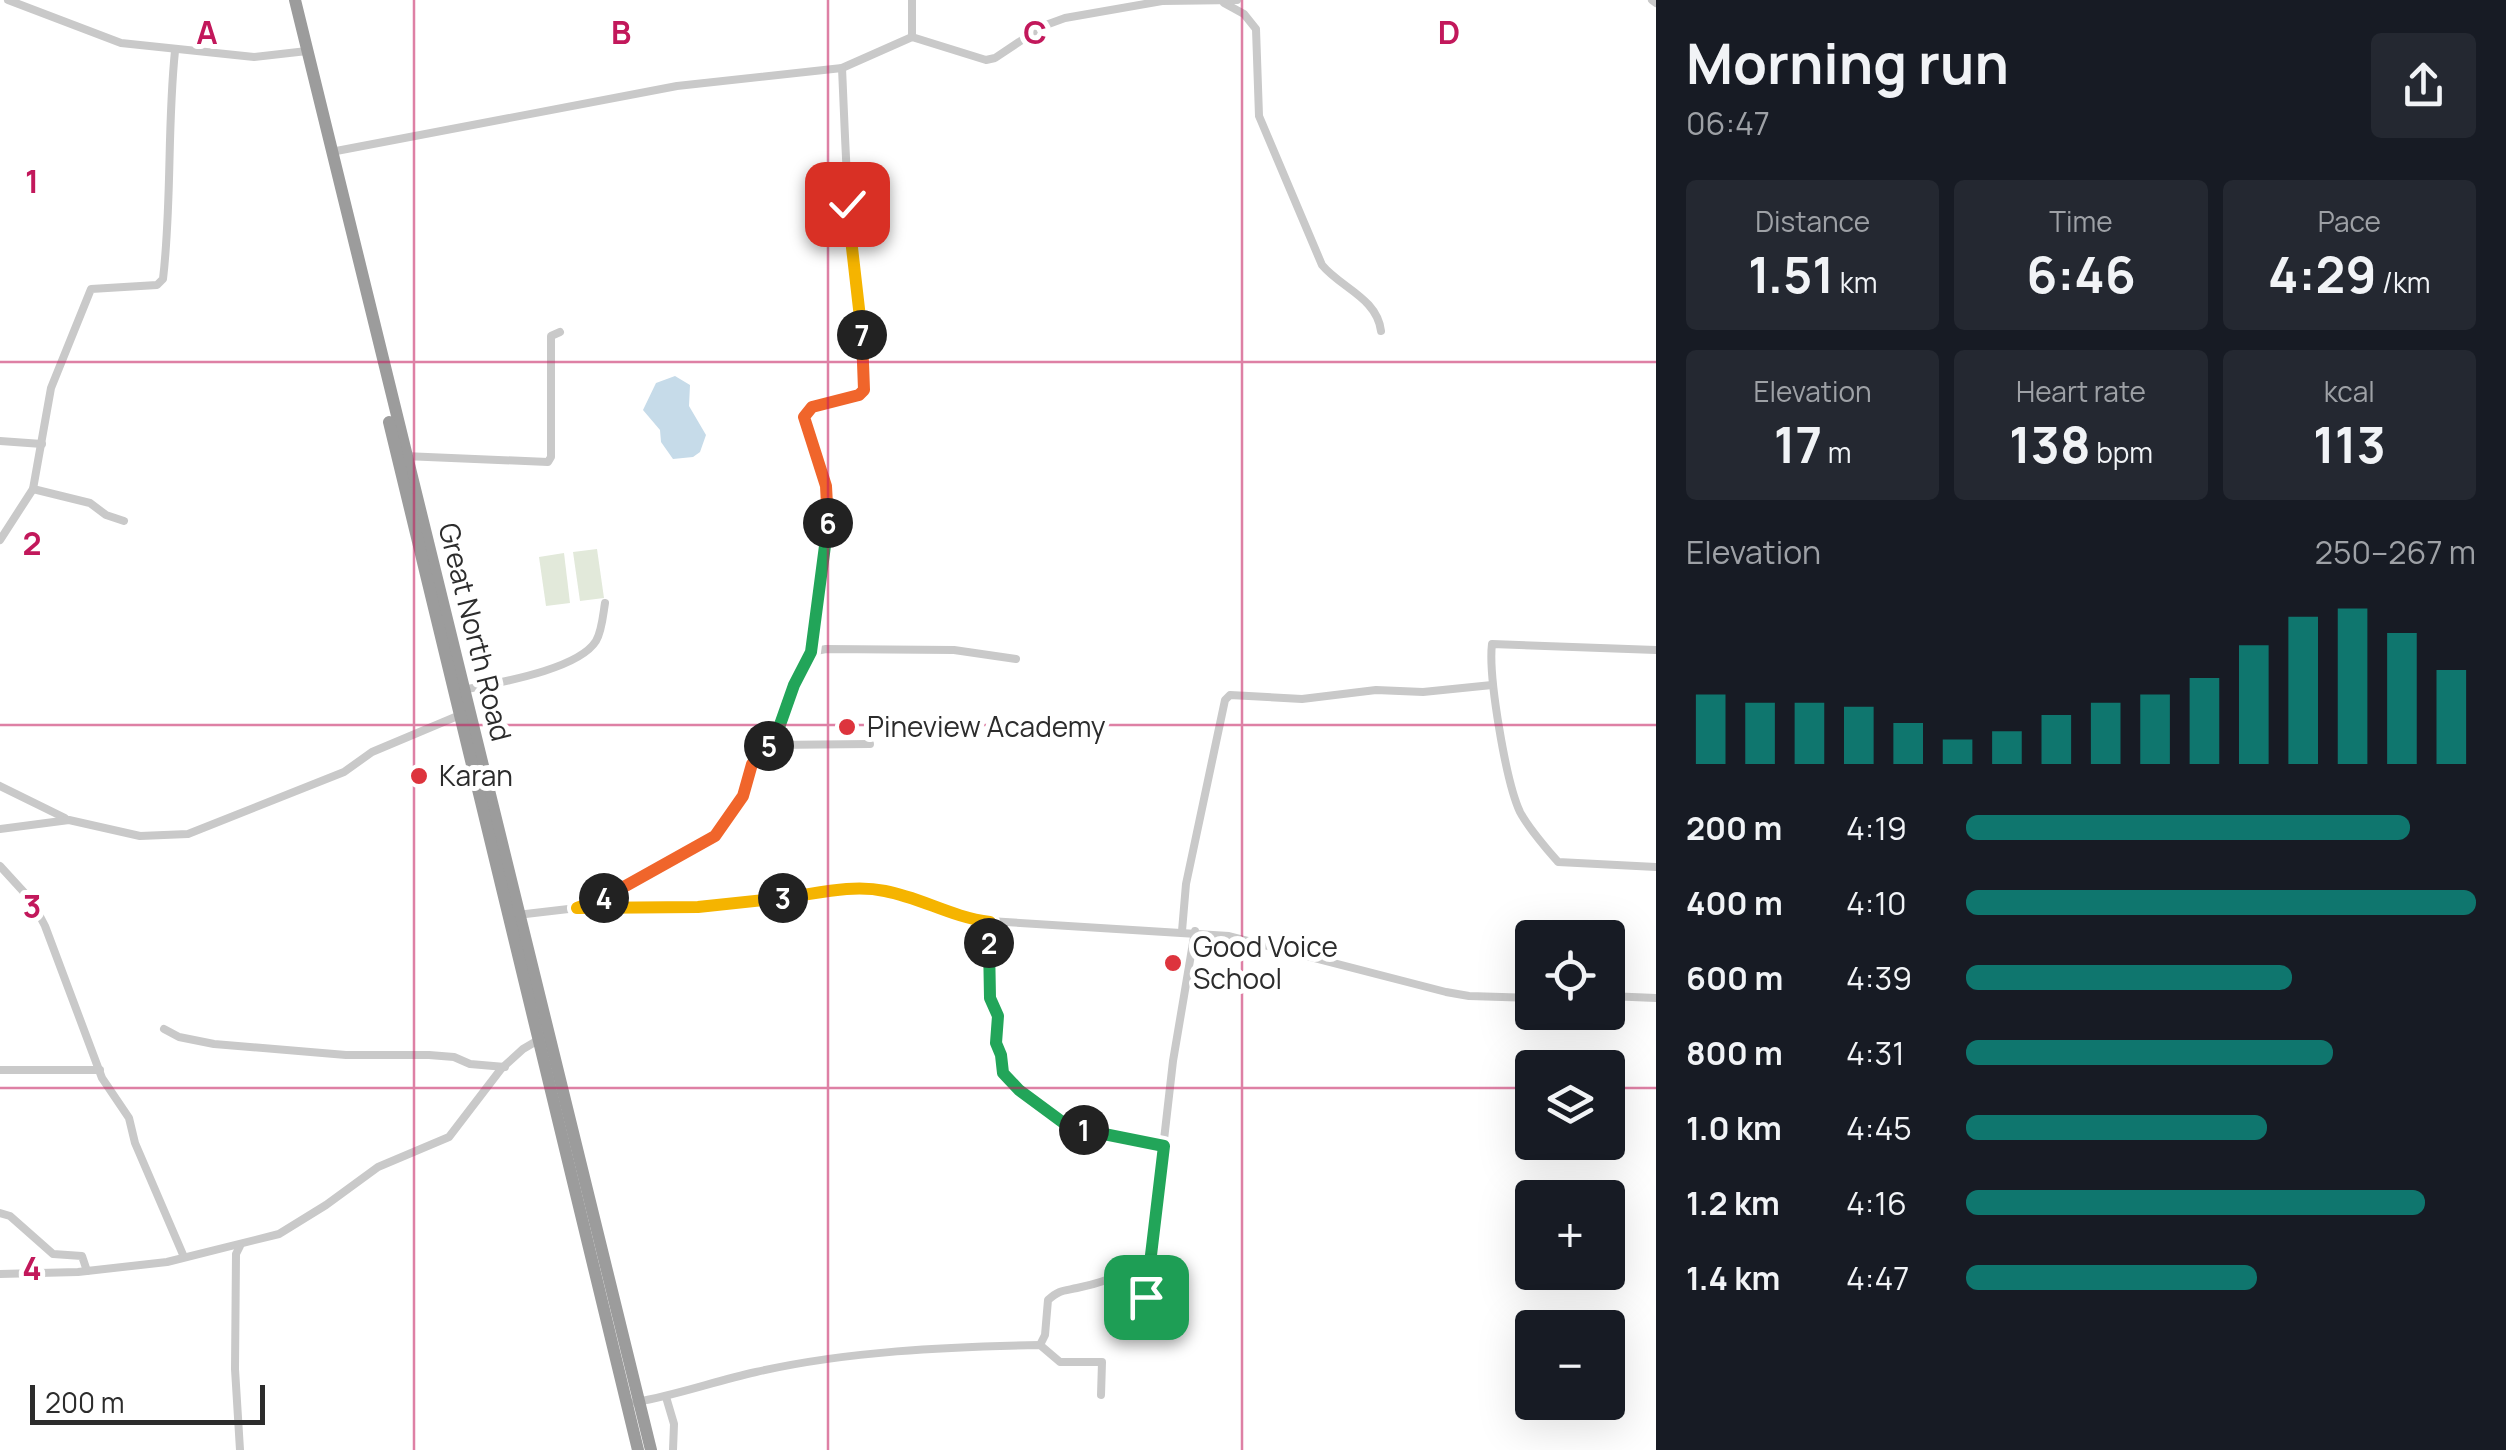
<!DOCTYPE html>
<meta charset="utf-8">
<style>
body{margin:0;font-family:Manrope,sans-serif;background:#242831;color:#f1f3f6;height:100vh;display:flex;flex-direction:column;font-size:38px;white-space:nowrap}
*{box-sizing:border-box;margin:0}
p{font-size:32px;color:#9ea1a6}
.icon{flex:none;width:55px;height:55px;fill:none;stroke:currentColor;stroke-width:2;stroke-linecap:round;stroke-linejoin:round}
.map{position:relative;flex:1;overflow:hidden}
.details{display:flex;flex-direction:column;background:#171b24;width:850px}
.details>*{flex:none}
.fabs{position:absolute;left:1515px;top:920px;display:grid;gap:20px}
.fabs a{display:grid;place-items:center;width:110px;height:110px;border-radius:10px;background:#171b24;box-shadow:0 10px 40px #0002;font-size:50px}
.scale{position:absolute;left:30px;bottom:25px;width:235px;box-sizing:border-box;padding-left:10px;border:5px solid #2c2c2c;border-top:0;font-size:28px;line-height:35px;white-space:nowrap;color:#2c2c2c;-webkit-text-stroke:8px #fff;paint-order:stroke}
.pin{position:absolute;display:grid;place-items:center;width:85px;height:85px;color:#fff;margin:-42px;border-radius:20px;box-shadow:0 5px 15px #0006}
.km{position:absolute;width:50px;height:50px;margin:-25px;border-radius:50%;background:#222;color:#fff;font-size:28px;line-height:50px;text-align:center}
.round{display:grid;place-items:center;flex:none;width:105px;height:105px;border-radius:10px;background:#242831}
.overview{display:flex;align-items:center;justify-content:space-between;height:170px;padding:0 30px}
h1{font-size:55px;font-weight:700;line-height:75px}
.stats{display:grid;grid-template-columns:repeat(3,1fr);gap:15px;height:170px;padding:10px 30px}
.stats div{display:grid;align-content:center;border-radius:10px;background:#242831;text-align:center}
.stats b{font-size:50px;font-weight:700}
.stats small{font-size:28px;font-weight:400}
.stats p{font-size:28px}
.chart{height:280px;padding:20px 30px}
.chart p{display:flex;justify-content:space-between}
.chart svg{width:100%;height:180px;margin-top:10px;stroke:#0f766e;stroke-width:6}
ul{padding:0 30px;list-style:none;font-size:32px}
li{display:grid;grid-template-columns:160px 120px 1fr;align-items:center;height:75px}
li i{height:25px;border-radius:12px;background:#0f766e}
main{display:flex;flex:1;min-height:0}
.map>svg:first-child{display:block}
</style>
<main>
<div class="map">
<svg width="1656" height="1450" viewBox="0 0 1656 1450">
<rect width="100%" height="100%" fill="#fff"/>
<!-- green -->
<g fill="#e2e9da">
<polygon points="597,549 604,598 580,601 573,552"/>
<polygon points="564,553 570,603 546,606 539,557"/>
</g>
<!-- water -->
<polygon fill="#c6dbe9" points="675,376 690,385 689,406 706,435 700,452 693,457 673,459 661,442 660,430 643,410 656,383"/>
<g fill="none" stroke-linecap="round" stroke-linejoin="round">
<!-- minor -->
<g stroke="#c9c9c9" stroke-width="8">
<polyline points="8,0 121,43 254,57 307,51"/>
<polyline points="1652,0 1656,3"/>
<path d="M1224,3L1244,14L1256,29L1259,116L1322,265C1341,288 1377,298 1381,331"/>
<polyline points="912,37 912,0"/>
<polyline points="331,152 677,86 842,68 912,37 986,60 995,58 1043,26 1065,18 1162,1 1237,0"/>
<polyline points="0,441 42,444"/>
<polyline points="404,456 548,462 551,457 551,336 560,332"/>
<polyline points="33,489 90,503 106,515 124,521"/>
<path d="M0,540L33,489L51,388L91,289L157,285L163,279C172,203 167,127 175,51"/>
<path d="M1656,650L1492,644C1488,676 1506,782 1520,812C1529,829 1545,847 1558,862L1656,867"/>
<polyline points="811,652 826,649 954,650 1016,659"/>
<path d="M463,690C496,683 578,670 596,641C602,631 603,615 605,603"/>
<polyline points="771,745 870,744"/>
<polyline points="0,786 65,818"/>
<polyline points="0,829 69,820 140,836 188,834 344,772 372,752 460,715"/>
<polyline points="0,866 32,901 45,926 102,1078 129,1118 135,1143 184,1257"/>
<path d="M582,906L611,895L715,836L737,808L752,764L776,736L794,685L811,652L828,527L826,485L804,422V413L812,407L859,395C872,380 864,347 861,328C848,241 846,155 842,68"/>
<polyline points="517,915 577,908 708,907 846,889 885,891 973,920 1229,936 1446,992 1469,996 1532,998"/>
<polyline points="990,922 990,998 998,1016 996,1043 1001,1055 1003,1073 1065,1124 1164,1146"/>
<polyline points="1182,931 1186,884 1225,700 1230,695 1302,699 1376,690 1423,692 1492,685"/>
<polyline points="1608,996 1656,998"/>
<polyline points="164,1029 179,1037 214,1044 346,1055 429,1055 454,1057 470,1064 505,1067"/>
<polyline points="0,1070 100,1070"/>
<polyline points="0,1213 10,1216 53,1254 82,1256 87,1271"/>
<polyline points="240,1246 236,1254 235,1369 240,1450"/>
<polyline points="0,1274 78,1272 167,1262 279,1234 326,1205 378,1167 449,1137 501,1069 523,1049 540,1039"/>
<polyline points="1146,1297 1173,1061 1195,931"/>
<path d="M1040,1345L1045,1335L1048,1300C1059,1290 1063,1291 1077,1288C1101,1283 1130,1273 1150,1257"/>
<polyline points="666,1397 674,1424 673,1450"/>
<path d="M636,1402C677,1395 715,1381 756,1372C848,1351 945,1347 1040,1345L1060,1362H1102L1101,1395"/>
</g>
<!-- trunk -->
<g stroke="#9c9c9c" stroke-width="12">
<polyline points="295,0 651,1450"/>
<polyline points="389,422 638,1450"/>
</g>
</g>
<g fill="none" stroke-linecap="round" stroke-linejoin="round">
<defs>
<polyline id="split-1" points="1084,1130 1164,1146 1146,1297"/>
<polyline id="split-2" points="989,943 990,998 998,1016 996,1043 1001,1055 1003,1073 1019,1090 1065,1124 1084,1130"/>
<path id="split-3" d="M783,898C816,894 851,884 885,891C922,898 951,917 990,922L989,943"/>
<polyline id="split-4" points="604,898 577,908 698,907 783,898"/>
<polyline id="split-5" points="604,898 715,836 743,796 752,764 769,746"/>
<polyline id="split-6" points="769,746 776,736 794,685 811,652 828,523"/>
<polyline id="split-7" points="828,523 826,486 804,417 812,407 859,395 864,390 862,335"/>
<polyline id="split-8" points="847,204 862,335"/>
</defs>
<!-- split-1 casing -->
<use href="#split-1" stroke="#fff" stroke-width="20"/>
<!-- split-2 casing -->
<use href="#split-2" stroke="#fff" stroke-width="20"/>
<!-- split-3 casing -->
<use href="#split-3" stroke="#fff" stroke-width="20"/>
<!-- split-4 casing -->
<use href="#split-4" stroke="#fff" stroke-width="20"/>
<!-- split-5 casing -->
<use href="#split-5" stroke="#fff" stroke-width="20"/>
<!-- split-6 casing -->
<use href="#split-6" stroke="#fff" stroke-width="20"/>
<!-- split-7 casing -->
<use href="#split-7" stroke="#fff" stroke-width="20"/>
<!-- split-8 casing -->
<use href="#split-8" stroke="#fff" stroke-width="20"/>
<!-- split-1 -->
<use href="#split-1" stroke="#22a559" stroke-width="12"/>
<!-- split-2 -->
<use href="#split-2" stroke="#22a559" stroke-width="12"/>
<!-- split-3 -->
<use href="#split-3" stroke="#f5b400" stroke-width="12"/>
<!-- split-4 -->
<use href="#split-4" stroke="#f5b400" stroke-width="12"/>
<!-- split-5 -->
<use href="#split-5" stroke="#f0652b" stroke-width="12"/>
<!-- split-6 -->
<use href="#split-6" stroke="#22a559" stroke-width="12"/>
<!-- split-7 -->
<use href="#split-7" stroke="#f0652b" stroke-width="12"/>
<!-- split-8 -->
<use href="#split-8" stroke="#f5b400" stroke-width="12"/>
</g>
<!-- grid -->
<path fill="none" stroke="#c2185b" stroke-width="2.5" stroke-opacity="0.55" d="M414,0V1450M828,0V1450M1242,0V1450M0,362H1656M0,725H1656M0,1088H1532M1608,1088H1656"/>
<!-- markers -->
<g fill="#dd343d" stroke="#fff" stroke-width="4">
<circle cx="847" cy="727" r="10"/>
<circle cx="419" cy="776" r="10"/>
<circle cx="1173" cy="963" r="10"/>
</g>
<g text-anchor="middle" stroke-width="10" stroke-linejoin="round" paint-order="stroke">
<!-- street labels -->
<g font-size="28" fill="#2c2c2c" stroke="#fff">
<text transform="translate(475 632) rotate(76)" y="10">Great North Road</text>
</g>
<!-- poi labels -->
<g font-size="28" fill="#2c2c2c" stroke="#fff" text-anchor="start">
<text x="867" y="737">Pineview Academy</text>
<text x="439" y="786">Karan</text>
<text x="1193" y="957">Good Voice<tspan x="1193" dy="32">School</tspan></text>
</g>
</g>
<g font-size="32" text-anchor="middle" font-weight="bold" fill="#c2185b" stroke="#fff" stroke-width="10" stroke-linejoin="round" paint-order="stroke">
<text x="207" y="44">A</text>
<text x="621" y="44">B</text>
<text x="1035" y="44">C</text>
<text x="1449" y="44">D</text>
<text x="32" y="193">1</text>
<text x="32" y="555">2</text>
<text x="32" y="918">3</text>
<text x="32" y="1280">4</text>
</g>
</svg>
<div class="fabs">
<a><svg class="icon" aria-label="locate" viewBox="0 0 24 24"><circle cx="12" cy="12" r="6"/><path d="M12 2v4M12 18v4M2 12h4M18 12h4"/></svg></a>
<a><svg class="icon" aria-label="layers" viewBox="0 0 24 24"><path d="M12 4l9 5-9 5-9-5zM3 14l9 5 9-5"/></svg></a>
<a>+</a>
<a>−</a>
</div>
<div class="scale">200 m</div>
<div class="pin" style="left:1146px;top:1297px;background:#1e9e55"><svg class="icon" aria-label="arrive" viewBox="0 0 24 24"><path d="M6 21V4h12l-3 4 3 4H6"/></svg></div>
<div class="pin" style="left:847px;top:204px;background:#d93025"><svg class="icon" aria-label="check" viewBox="0 0 24 24"><path d="M5 12l5 5 9-10"/></svg></div>
<b class="km" style="left:1084px;top:1130px">1</b>
<b class="km" style="left:989px;top:943px">2</b>
<b class="km" style="left:783px;top:898px">3</b>
<b class="km" style="left:604px;top:898px">4</b>
<b class="km" style="left:769px;top:746px">5</b>
<b class="km" style="left:828px;top:523px">6</b>
<b class="km" style="left:862px;top:335px">7</b>
</div>
<section class="details">
<div class="overview"><div><h1>Morning run</h1><p>06:47</p></div><a class="round"><svg class="icon" aria-label="share" viewBox="0 0 24 24"><path d="M12 15V3M7 8l5-5 5 5M5 13v7h14v-7"/></svg></a></div>
<div class="stats">
<div><p>Distance</p><b>1.51<small> km</small></b></div>
<div><p>Time</p><b>6:46</b></div>
<div><p>Pace</p><b>4:29<small> /km</small></b></div>
</div>
<div class="stats">
<div><p>Elevation</p><b>17<small> m</small></b></div>
<div><p>Heart rate</p><b>138<small> bpm</small></b></div>
<div><p>kcal</p><b>113</b></div>
</div>
<div class="chart"><p><span>Elevation</span>250–267 m</p>
<svg viewBox="0 0 160 44" preserveAspectRatio="none"><path d="M5 44V27M15 44V29M25 44V29M35 44V30M45 44V34M55 44V38M65 44V36M75 44V32M85 44V29M95 44V27M105 44V23M115 44V15M125 44V8M135 44V6M145 44V12M155 44V21"/></svg>
</div>
<ul>
<li><b>200 m</b>4:19<i style="width:87%"></i></li>
<li><b>400 m</b>4:10<i style="width:100%"></i></li>
<li><b>600 m</b>4:39<i style="width:64%"></i></li>
<li><b>800 m</b>4:31<i style="width:72%"></i></li>
<li><b>1.0 km</b>4:45<i style="width:59%"></i></li>
<li><b>1.2 km</b>4:16<i style="width:90%"></i></li>
<li><b>1.4 km</b>4:47<i style="width:57%"></i></li>
</ul>
</section>
</main>
